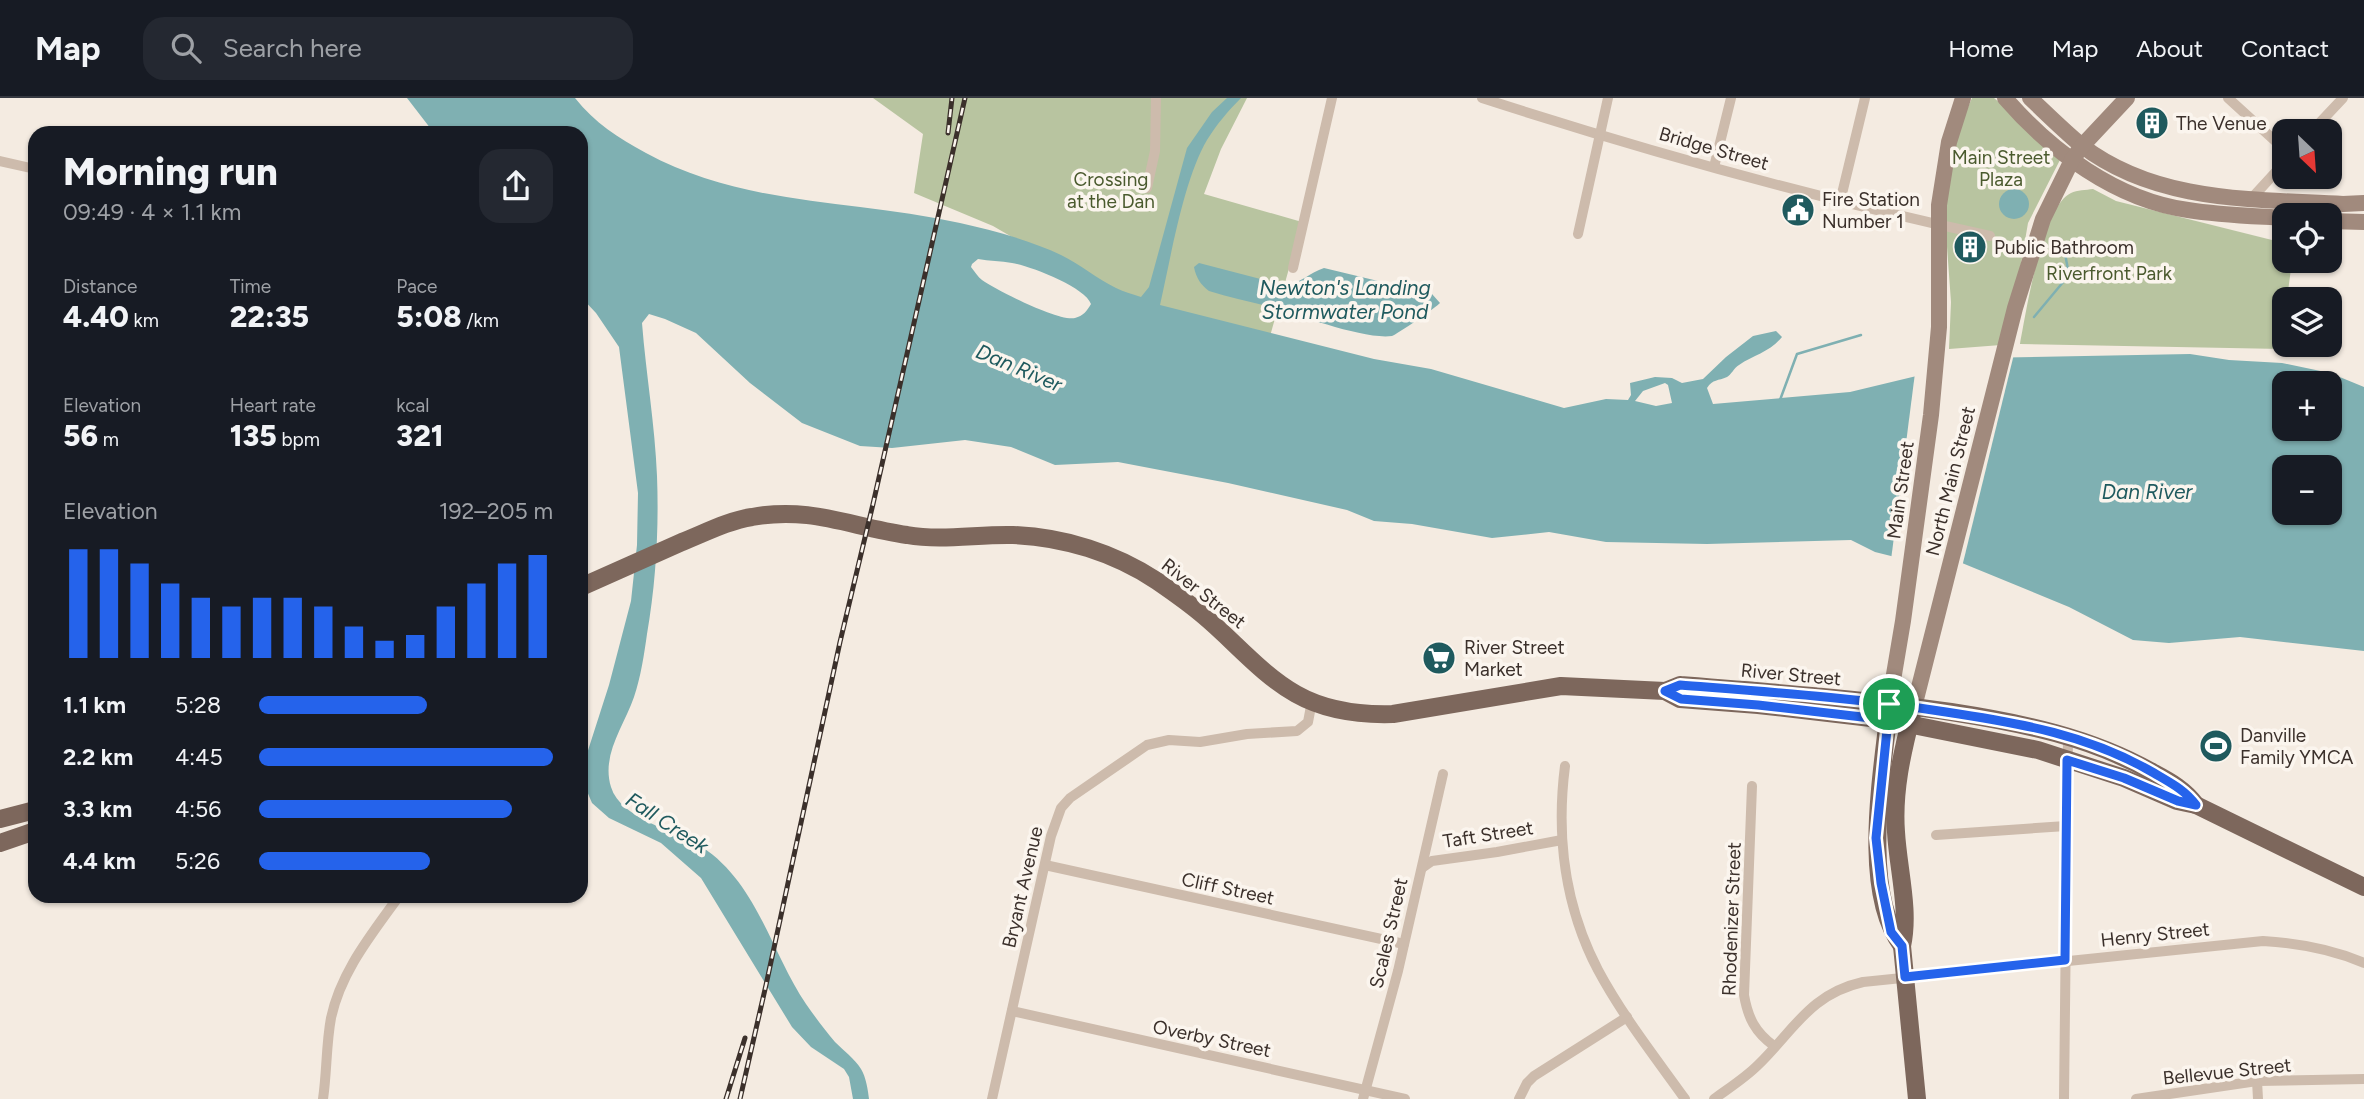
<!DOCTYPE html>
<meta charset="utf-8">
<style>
body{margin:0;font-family:Figtree,sans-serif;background:#242831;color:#f1f3f6;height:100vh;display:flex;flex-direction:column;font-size:26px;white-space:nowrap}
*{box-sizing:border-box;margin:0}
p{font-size:23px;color:#9ea1a6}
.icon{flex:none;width:38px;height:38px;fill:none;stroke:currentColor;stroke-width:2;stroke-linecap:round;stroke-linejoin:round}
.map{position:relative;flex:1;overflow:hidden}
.side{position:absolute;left:28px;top:28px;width:560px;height:777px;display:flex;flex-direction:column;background:#171b24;border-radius:21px;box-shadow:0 2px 5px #0004}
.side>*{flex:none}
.needle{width:46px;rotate:155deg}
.controls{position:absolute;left:2272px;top:21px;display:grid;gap:14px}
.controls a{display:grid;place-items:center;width:70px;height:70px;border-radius:14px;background:#171b24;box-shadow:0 2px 5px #0004;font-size:35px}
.pin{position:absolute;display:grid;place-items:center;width:60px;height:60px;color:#fff;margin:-30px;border:4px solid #fff;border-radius:50%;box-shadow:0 2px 7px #0007}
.round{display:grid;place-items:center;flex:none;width:74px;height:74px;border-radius:21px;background:#242831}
.overview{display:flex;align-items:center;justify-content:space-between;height:119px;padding:0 35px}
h1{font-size:38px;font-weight:800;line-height:52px}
.figures{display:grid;grid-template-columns:repeat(3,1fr);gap:10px;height:119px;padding:7px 35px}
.figures div{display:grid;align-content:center}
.figures b{font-size:30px;font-weight:800}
.figures small{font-size:19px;font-weight:400}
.figures p{font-size:19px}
.chart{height:196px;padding:14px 35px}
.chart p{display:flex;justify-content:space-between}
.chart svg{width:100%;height:126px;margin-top:7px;stroke:#2563eb;stroke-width:6}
ul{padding:0 35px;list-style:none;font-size:23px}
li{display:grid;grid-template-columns:112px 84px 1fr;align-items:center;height:52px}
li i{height:18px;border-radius:9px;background:#2563eb}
header{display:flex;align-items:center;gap:42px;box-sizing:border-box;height:98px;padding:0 35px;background:#171b24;border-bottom:2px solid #363941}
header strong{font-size:33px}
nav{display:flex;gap:38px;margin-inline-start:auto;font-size:24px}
.search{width:490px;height:63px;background:#242831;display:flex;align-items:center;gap:18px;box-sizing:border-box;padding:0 24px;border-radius:21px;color:#9ea1a6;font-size:26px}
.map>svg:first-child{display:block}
</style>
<header>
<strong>Map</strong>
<div class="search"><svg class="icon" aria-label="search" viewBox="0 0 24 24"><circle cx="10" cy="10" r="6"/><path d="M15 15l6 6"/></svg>Search here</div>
<nav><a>Home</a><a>Map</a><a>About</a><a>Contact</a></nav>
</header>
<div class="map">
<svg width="2364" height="1001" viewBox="0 0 2364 1001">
<rect width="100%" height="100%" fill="#f4ebe1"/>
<!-- green -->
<g fill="#b8c4a0">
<polygon points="873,0 1247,0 1221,51 1204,96 1302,124 1267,249 1078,177 993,128 914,95 923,36"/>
<polygon points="1972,0 1994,0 2062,58 2028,125 2021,166 2001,247 1949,251 1951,204 1946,135 1947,81 1961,25"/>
<path d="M2093,91L2116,103L2284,145V163H2292L2287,201H2284L2282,251L2020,246C2026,215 2042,108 2071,95C2077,92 2086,92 2093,91Z"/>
</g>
<!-- water -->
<g fill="#7fb0b2" fill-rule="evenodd">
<path d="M407,0H575C595,25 618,40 646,55C746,109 852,101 960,125C992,132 1032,143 1061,157C1080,166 1097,181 1116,190C1124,194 1133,196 1141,199L1149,189L1187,50L1212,14L1227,0H1241C1228,13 1217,26 1207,42C1183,83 1171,159 1160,207L1374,261L1431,271L1564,310L1606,301L1628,302L1631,297L1630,285L1655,279L1672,280L1682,285L1703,281L1726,259L1753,238L1776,233L1782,239C1770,254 1754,257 1739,267C1734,270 1731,277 1727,279C1718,283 1713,281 1707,290L1713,306L1850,294L1954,269L1979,260L2190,256L2229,262L2282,265L2330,275L2364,289V553L2240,539L2169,545L2133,542L2069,509L1962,465L1923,466L1875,454L1851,442L1707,446L1606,444L1549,434L1492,440L1412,426L1374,423L1347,412L1228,385L1118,364L1055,367L1011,349L965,342L892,350L860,348L802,325L750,285L696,235L665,221L649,216L642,225C646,276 655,327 657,378C659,430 656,485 647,536C644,557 641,578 634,599C624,628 601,657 611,689C621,722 676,732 702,749C757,785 771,854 806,906C815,919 825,932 835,944C843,952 855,961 861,971C866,979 868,992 869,1001H853L849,979L844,971L811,949L792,929L701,780L661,745L609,720L592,705L584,686L583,668L609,587L631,503L637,447L638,395L619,249L596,215L581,199V35H434ZM978,161C989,163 1001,163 1012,165C1030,168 1085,189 1091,206C1087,213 1083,218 1075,220C1059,224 996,192 982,182C978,179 975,174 971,169L972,166ZM1665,285L1668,287L1672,305L1656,308L1635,303L1643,293ZM2284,285H2329V331H2284ZM2284,369H2329V415H2284Z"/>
<circle cx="2014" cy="106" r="15"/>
<path d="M1199,165L1287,188C1301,184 1310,175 1324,170L1432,196L1440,205C1438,208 1396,237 1392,238C1363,242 1297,216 1267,208C1248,203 1228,199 1209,193C1201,187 1196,180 1194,169Z"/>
</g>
<!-- pier -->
<polygon fill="#f4ebe1" points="1978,256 2014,256 1962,469 1923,470 1891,462 1915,275"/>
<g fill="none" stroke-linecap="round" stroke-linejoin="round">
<!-- stream -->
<g stroke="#7fb0b2" stroke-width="2.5">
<polyline points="2034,219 2069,177 2063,145"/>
<polyline points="1780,302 1797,256 1861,237"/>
</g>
<!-- street -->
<g stroke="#cdbbac" stroke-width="10">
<path d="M1482,0C1649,54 1819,101 1990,138"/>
<polyline points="2228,0 2284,51"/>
<polyline points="2312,33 2343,0"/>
<polyline points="0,63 35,71"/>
<polyline points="1714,69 1731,0"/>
<polyline points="1147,90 1155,53 1156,0"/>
<polyline points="1840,104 1865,0"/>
<polyline points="2251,104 2251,101 2284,65"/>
<polyline points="1578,136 1608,0"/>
<polyline points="1293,170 1332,0"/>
<path d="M1565,668C1556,738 1565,809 1598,872C1622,917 1655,959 1685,1001"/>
<path d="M1752,688L1744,897C1748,920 1755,934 1774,948"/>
<polyline points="1936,737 2066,728"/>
<polyline points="1045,767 1404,846"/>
<polyline points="1422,770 1432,763 1497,754 1562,742"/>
<polyline points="1012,913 1405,1001"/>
<polyline points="2257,983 2258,1001"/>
<path d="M323,1001C327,974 326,947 331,920C341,873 372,836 399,798"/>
<polyline points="992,1001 1051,738 1061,710 1070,700 1147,647 1169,642 1200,644 1247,636 1297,633 1308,624 1312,603"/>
<polyline points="1363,1001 1398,873 1443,676"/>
<polyline points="1519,1001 1527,985 1534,978 1627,919"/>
<path d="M1714,1001C1729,990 1745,980 1758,967C1794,932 1810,896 1863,884L2263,843C2297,845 2332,851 2364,865"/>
<polyline points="2064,1001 2068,639"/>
<polyline points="2136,1001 2257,983 2364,981"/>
</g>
<!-- secondary -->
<g stroke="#a18a7d" stroke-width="16">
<path d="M2005,0C2051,53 2116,102 2188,112C2219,117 2252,118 2284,120"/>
<path d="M2030,0C2047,16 2063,32 2081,47C2156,105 2253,101 2343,106L2364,105"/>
<polyline points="2329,123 2364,124"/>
<polyline points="1889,606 1903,523 1931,317 1939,229 1939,107 1949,44 1963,0"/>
<polyline points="1914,609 2015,210 2043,121 2072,62 2082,48 2127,0"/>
</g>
<!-- primary -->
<g stroke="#7d675c" stroke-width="18">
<path d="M581,489C615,474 648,459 682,444C705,435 727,423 752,419C811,408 851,429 907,437C942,443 978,436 1013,437C1064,439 1115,455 1157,483C1173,494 1189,505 1204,518C1235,544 1261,576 1296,596C1326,613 1360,617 1393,616L1561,588L1665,593L1680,601L1758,607L1888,622L2038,652L2124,680L2177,703L2196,707L2364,789"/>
<path d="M1665,593L1680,587C1770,594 1861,601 1951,614C2022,625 2091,639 2154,675C2171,684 2185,692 2196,707"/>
<path d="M1889,612C1882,677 1861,793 1902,848"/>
<path d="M1912,616C1902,655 1893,694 1896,734C1898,771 1910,812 1902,848L1917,1001"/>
<polyline points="0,721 35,712"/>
<polyline points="0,745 35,733"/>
</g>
<defs>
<g id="rail">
<polyline points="948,35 952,0"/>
<polyline points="726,1001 745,940"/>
<polyline points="740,1001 766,887 840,544 873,406 965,0"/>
</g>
</defs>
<!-- rail casing -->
<use href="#rail" stroke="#3b302b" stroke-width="5"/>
<!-- rail -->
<use href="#rail" stroke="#fbf5ee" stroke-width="2.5" stroke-dasharray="8" stroke-linecap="butt"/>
</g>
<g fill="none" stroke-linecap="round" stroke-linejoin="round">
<defs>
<path id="route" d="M1680,587C1769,594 1858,600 1946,614C2020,625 2089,637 2154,675C2171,685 2185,692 2196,707L2178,703L2124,680L2067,662L2065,862L1905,879L1902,848L1891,834L1881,785L1876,740L1888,622L1758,607L1681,601L1665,593Z"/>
</defs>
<!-- route casing -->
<use href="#route" stroke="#fff" stroke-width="14"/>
<!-- route -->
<use href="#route" stroke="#2563eb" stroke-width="9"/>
</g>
<!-- icons -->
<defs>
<symbol id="building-disc" viewBox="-11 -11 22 22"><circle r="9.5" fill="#1f5a5e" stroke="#fbf5ee"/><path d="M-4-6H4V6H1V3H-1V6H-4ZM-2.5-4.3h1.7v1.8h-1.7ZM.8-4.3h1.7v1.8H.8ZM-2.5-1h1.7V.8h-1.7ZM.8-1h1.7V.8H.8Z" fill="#fff"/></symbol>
<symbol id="civic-disc" viewBox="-11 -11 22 22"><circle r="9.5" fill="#1f5a5e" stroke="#fbf5ee"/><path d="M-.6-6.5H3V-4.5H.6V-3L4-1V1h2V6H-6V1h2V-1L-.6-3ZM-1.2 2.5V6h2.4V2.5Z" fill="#fff"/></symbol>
<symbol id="supermarket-disc" viewBox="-11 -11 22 22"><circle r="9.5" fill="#1f5a5e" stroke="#fbf5ee"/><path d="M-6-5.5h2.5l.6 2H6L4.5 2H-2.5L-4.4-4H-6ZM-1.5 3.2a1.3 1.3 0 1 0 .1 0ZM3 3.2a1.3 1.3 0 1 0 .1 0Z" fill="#fff"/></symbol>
<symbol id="stadium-disc" viewBox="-11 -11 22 22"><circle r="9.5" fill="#1f5a5e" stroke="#fbf5ee"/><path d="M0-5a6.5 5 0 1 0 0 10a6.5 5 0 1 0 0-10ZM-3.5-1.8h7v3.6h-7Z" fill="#fff"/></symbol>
</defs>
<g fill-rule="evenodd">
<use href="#building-disc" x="2133" y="6" width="38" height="38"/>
<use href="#civic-disc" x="1779" y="93" width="38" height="38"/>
<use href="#building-disc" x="1951" y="130" width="38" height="38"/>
<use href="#supermarket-disc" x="1420" y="541" width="38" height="38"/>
<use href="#stadium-disc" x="2197" y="629" width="38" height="38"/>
</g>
<g text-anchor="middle" stroke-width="7" stroke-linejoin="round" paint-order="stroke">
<!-- poi labels -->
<g font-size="19" fill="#3b302b" stroke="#fbf5ee" text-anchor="start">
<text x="2176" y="32">The Venue</text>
<text x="1822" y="108">Fire Station<tspan x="1822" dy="22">Number 1</tspan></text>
<text x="1994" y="156">Public Bathroom</text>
<text x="1464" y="556">River Street<tspan x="1464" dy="22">Market</tspan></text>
<text x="2240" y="644">Danville<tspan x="2240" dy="22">Family YMCA</tspan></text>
</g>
<!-- street labels -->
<g font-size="19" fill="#3b302b" stroke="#fbf5ee">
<text transform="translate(1714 50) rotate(16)" y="7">Bridge Street</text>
<text transform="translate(1950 383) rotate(-76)" y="7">North Main Street</text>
<text transform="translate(1900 392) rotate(-82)" y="7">Main Street</text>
<text transform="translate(1204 495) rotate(38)" y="7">River Street</text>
<text transform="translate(1791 576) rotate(5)" y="7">River Street</text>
<text transform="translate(1488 736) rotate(-9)" y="7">Taft Street</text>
<text transform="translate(1022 789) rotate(-77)" y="7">Bryant Avenue</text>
<text transform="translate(1228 790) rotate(12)" y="7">Cliff Street</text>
<text transform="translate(1731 821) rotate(-88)" y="7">Rhodenizer Street</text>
<text transform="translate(1388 835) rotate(-77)" y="7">Scales Street</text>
<text transform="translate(2155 836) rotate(-6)" y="7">Henry Street</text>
<text transform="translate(1212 940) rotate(12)" y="7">Overby Street</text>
<text transform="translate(2227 973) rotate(-6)" y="7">Bellevue Street</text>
</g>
<!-- park labels -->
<g font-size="19" fill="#4a5a2e" stroke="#fbf5ee">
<text x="2001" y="66">Main Street<tspan x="2001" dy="22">Plaza</tspan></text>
<text x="1111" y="88">Crossing<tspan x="1111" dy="22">at the Dan</tspan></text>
<text x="2109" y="182">Riverfront Park</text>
</g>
<!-- water labels -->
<g font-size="21" font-style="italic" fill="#1f5a5e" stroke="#fbf5ee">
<text x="1345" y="197">Newton's Landing<tspan x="1345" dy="24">Stormwater Pond</tspan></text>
<text transform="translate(1019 270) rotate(23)" y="7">Dan River</text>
<text x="2147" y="401">Dan River</text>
<text transform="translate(667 725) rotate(33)" y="7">Fall Creek</text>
</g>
</g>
</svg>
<div class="controls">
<a><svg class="needle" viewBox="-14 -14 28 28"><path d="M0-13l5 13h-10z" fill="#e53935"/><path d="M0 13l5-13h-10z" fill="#9ea1a6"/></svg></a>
<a><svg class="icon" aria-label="locate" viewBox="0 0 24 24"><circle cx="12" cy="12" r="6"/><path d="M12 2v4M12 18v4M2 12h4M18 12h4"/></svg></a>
<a><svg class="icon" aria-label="layers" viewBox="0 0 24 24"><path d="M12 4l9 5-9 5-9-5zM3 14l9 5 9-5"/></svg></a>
<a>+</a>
<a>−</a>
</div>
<div class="pin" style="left:1889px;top:606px;background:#1e9e55"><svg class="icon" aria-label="arrive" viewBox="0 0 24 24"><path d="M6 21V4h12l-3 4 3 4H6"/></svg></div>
<section class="side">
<div class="overview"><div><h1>Morning run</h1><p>09:49 · 4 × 1.1 km</p></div><a class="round"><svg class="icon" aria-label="share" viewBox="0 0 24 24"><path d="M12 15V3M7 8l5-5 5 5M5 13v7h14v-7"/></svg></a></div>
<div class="figures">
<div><p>Distance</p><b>4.40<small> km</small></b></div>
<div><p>Time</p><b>22:35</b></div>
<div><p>Pace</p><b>5:08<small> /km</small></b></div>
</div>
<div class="figures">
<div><p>Elevation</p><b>56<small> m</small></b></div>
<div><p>Heart rate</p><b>135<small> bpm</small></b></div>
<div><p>kcal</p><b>321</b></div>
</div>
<div class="chart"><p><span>Elevation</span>192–205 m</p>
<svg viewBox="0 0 160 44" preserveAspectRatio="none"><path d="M5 44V6M15 44V6M25 44V11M35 44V18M45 44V23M55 44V26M65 44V23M75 44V23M85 44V26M95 44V33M105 44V38M115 44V36M125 44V26M135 44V18M145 44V11M155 44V8"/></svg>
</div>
<ul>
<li><b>1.1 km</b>5:28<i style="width:57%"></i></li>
<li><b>2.2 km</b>4:45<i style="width:100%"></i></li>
<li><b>3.3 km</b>4:56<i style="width:86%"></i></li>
<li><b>4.4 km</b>5:26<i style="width:58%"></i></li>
</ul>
</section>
</div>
